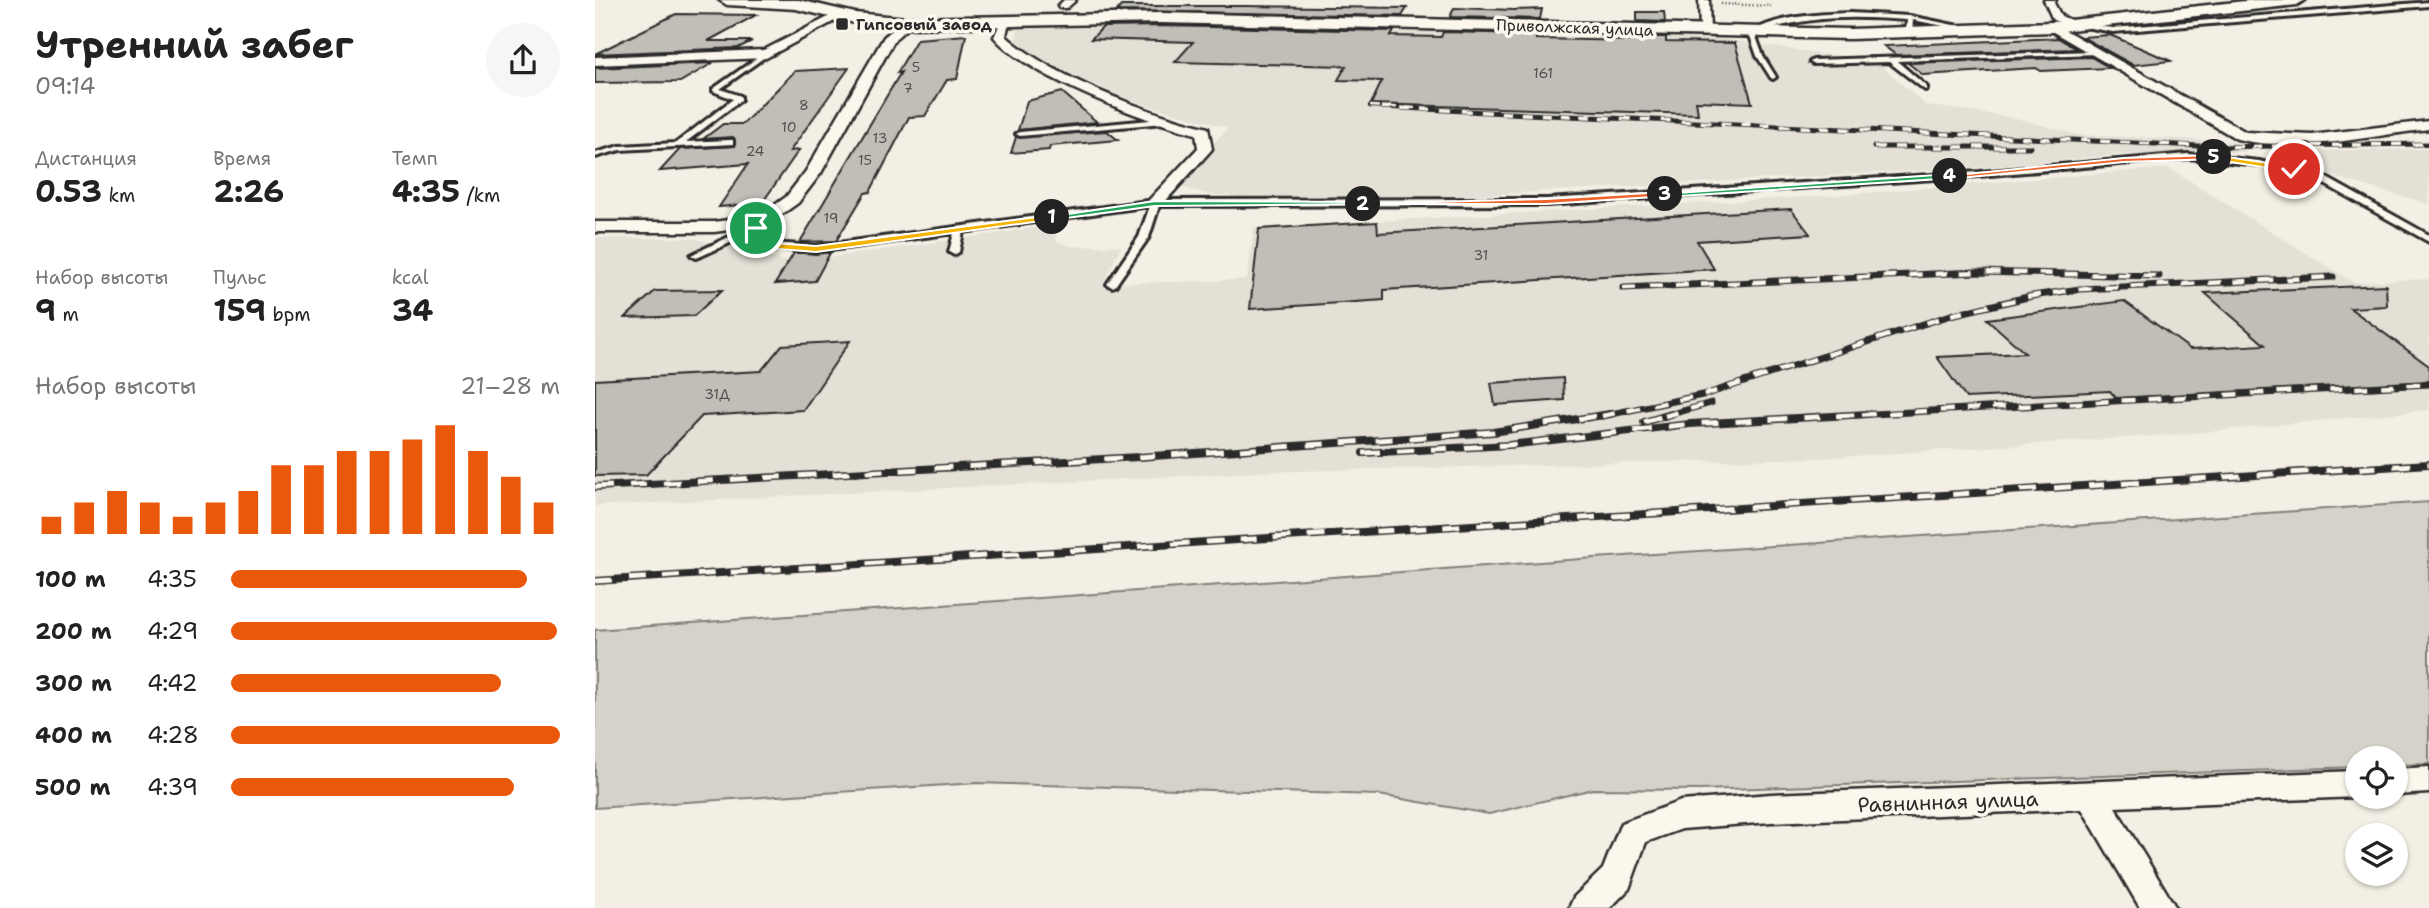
<!DOCTYPE html>
<html lang="ru">
<meta charset="utf-8">
<style>
body{margin:0;font-family:"Shantell Sans",sans-serif;background:#f6f6f6;color:#222;height:100vh;display:flex;flex-direction:column;font-size:26px;white-space:nowrap}
*{box-sizing:border-box;margin:0}
p{font-size:23px;color:#767676}
.icon{flex:none;width:38px;height:38px;fill:none;stroke:currentColor;stroke-width:2;stroke-linecap:round;stroke-linejoin:round}
.map{position:relative;flex:1;overflow:hidden}
.panel{display:flex;flex-direction:column;background:#fff;width:595px}
.panel>*{flex:none}
.buttons{position:absolute;left:1750px;top:746px;display:grid;gap:14px}
.buttons a{display:grid;place-items:center;width:63px;height:63px;border-radius:50%;background:#fff;box-shadow:0 2px 5px #0004;font-size:35px}
.pin{position:absolute;display:grid;place-items:center;width:60px;height:60px;color:#fff;margin:-30px;border:4px solid #fff;border-radius:50%;box-shadow:0 2px 7px #0007}
.km{position:absolute;width:35px;height:35px;margin:-18px;border-radius:50%;background:#222;color:#fff;font-size:19px;line-height:35px;text-align:center}
.round{display:grid;place-items:center;flex:none;width:74px;height:74px;border-radius:37px;background:#f6f6f6}
.overview{display:flex;align-items:center;justify-content:space-between;height:119px;padding:0 35px}
h1{font-size:38px;font-weight:700;line-height:52px}
.metrics{display:grid;grid-template-columns:repeat(3,1fr);gap:10px;height:119px;padding:7px 35px}
.metrics div{display:grid;align-content:center}
.metrics b{font-size:30px;font-weight:700}
.metrics small{font-size:19px;font-weight:400}
.metrics p{font-size:19px}
.chart{height:196px;padding:14px 35px}
.chart p{display:flex;justify-content:space-between}
.chart svg{width:100%;height:126px;margin-top:7px;stroke:#ea580c;stroke-width:6}
ul{padding:0 35px;list-style:none;font-size:23px}
li{display:grid;grid-template-columns:112px 84px 1fr;align-items:center;height:52px}
li i{height:18px;border-radius:9px;background:#ea580c}
main{display:flex;flex:1;min-height:0}
.map>svg:first-child{display:block}
</style>
<main>
<section class="panel">
<div class="overview"><div><h1>Утренний забег</h1><p>09:14</p></div><a class="round"><svg class="icon" aria-label="share" viewBox="0 0 24 24"><path d="M12 15V3M7 8l5-5 5 5M5 13v7h14v-7"/></svg></a></div>
<div class="metrics">
<div><p>Дистанция</p><b>0.53<small> km</small></b></div>
<div><p>Время</p><b>2:26</b></div>
<div><p>Темп</p><b>4:35<small> /km</small></b></div>
</div>
<div class="metrics">
<div><p>Набор высоты</p><b>9<small> m</small></b></div>
<div><p>Пульс</p><b>159<small> bpm</small></b></div>
<div><p>kcal</p><b>34</b></div>
</div>
<div class="chart"><p><span>Набор высоты</span>21–28 m</p>
<svg viewBox="0 0 160 44" preserveAspectRatio="none"><path d="M5 44V38M15 44V33M25 44V29M35 44V33M45 44V38M55 44V33M65 44V29M75 44V20M85 44V20M95 44V15M105 44V15M115 44V11M125 44V6M135 44V15M145 44V24M155 44V33"/></svg>
</div>
<ul>
<li><b>100 m</b>4:35<i style="width:90%"></i></li>
<li><b>200 m</b>4:29<i style="width:99%"></i></li>
<li><b>300 m</b>4:42<i style="width:82%"></i></li>
<li><b>400 m</b>4:28<i style="width:100%"></i></li>
<li><b>500 m</b>4:39<i style="width:86%"></i></li>
</ul>
</section>
<div class="map">
<svg width="1834" height="908" viewBox="0 0 1834 908">
<rect width="100%" height="100%" fill="#f3efe4"/>
<filter id="ink" filterUnits="userSpaceOnUse"><feTurbulence type="fractalNoise" baseFrequency=".0143" numOctaves="2"/><feDisplacementMap in="SourceGraphic" scale="14" xChannelSelector="R" yChannelSelector="G"/><feConvolveMatrix kernelMatrix="1 2 1 2 8 2 1 2 1" color-interpolation-filters="sRGB"/></filter>
<g filter="url(#ink)">
<!-- built -->
<g fill="#e4e0d6">
<polygon points="507,24 1129,39 1284,63 1330,105 1421,118 1483,135 1638,141 1653,152 1520,155 1410,166 832,198 615,195 579,185 633,128 539,101 471,73 420,45 423,28"/>
<polygon points="1834,149 1834,204 1729,174 1692,151"/>
<polygon points="1574,168 1758,282 1834,279 1834,410 1589,434 1228,458 665,472 0,506 0,238 97,238 198,263 460,225 461,241 476,246 526,246 508,284 638,280 652,279 659,228 1230,196"/>
</g>
<!-- green -->
<polygon fill="#d5d2c9" stroke="#807e7a" stroke-width="2" points="1834,502 1834,764 1801,765 1801,758 1762,758 1762,767 1104,790 998,789 894,814 784,795 382,783 0,808 0,630 1000,558"/>
<!-- building -->
<g fill="#c0beb6" stroke="#2b2b2b" stroke-width="2">
<polygon points="526,6 650,6 812,8 807,16 522,11"/>
<polygon points="859,8 920,10 947,9 945,19 855,17"/>
<polygon points="1042,12 1069,12 1070,22 1042,21"/>
<polygon points="81,14 161,15 113,41 157,41 143,48 0,54"/>
<polygon points="566,26 799,31 796,36 846,37 848,32 942,34 941,39 1042,41 1042,37 1071,37 1071,42 1140,43 1157,103 1101,101 1103,114 776,104 787,81 743,80 751,66 580,62 598,42 496,39 508,27"/>
<polygon points="371,35 362,79 352,80 330,116 314,117 275,192 270,193 241,241 205,242 306,72 302,73 322,39"/>
<polygon points="1515,35 1576,61 1538,65 1487,37"/>
<polygon points="1463,38 1482,49 1301,55 1289,46"/>
<polygon points="1496,57 1515,68 1446,71 1441,68 1328,75 1313,63"/>
<polygon points="118,63 85,82 0,83 0,68"/>
<polygon points="254,68 195,151 204,150 167,203 124,207 153,164 65,171 85,149 140,146 138,137 108,139 128,124 148,124 200,71"/>
<polygon points="467,92 502,122 423,130 432,101"/>
<polygon points="512,131 523,140 455,146 454,150 416,153 421,137"/>
<polygon points="1196,209 1215,234 1102,241 1119,269 789,290 789,300 655,309 664,229 782,222 783,233"/>
<polygon points="199,253 235,253 220,281 180,284"/>
<polygon points="1791,285 1792,306 1755,308 1834,366 1834,381 1521,398 1515,391 1371,398 1342,357 1430,353 1392,319 1529,301 1595,349 1670,345 1610,293"/>
<polygon points="127,290 99,316 30,318 60,291"/>
<polygon points="255,341 208,410 107,416 51,475 0,476 0,380 166,371 187,345"/>
<polygon points="968,378 969,400 900,405 896,383"/>
</g>
<g fill="none" stroke-linecap="round" stroke-linejoin="round">
<defs>
<g id="lane">
<polygon points="1834,2 1834,6 1518,32 1479,25 1482,23 1518,28"/>
<path d="M1255,13L1315,16L1378,29L1375,31L1318,20L1317,33L1314,35L1311,33L1312,20C1260,16 1210,15 1160,34L1168,56L1181,77L1178,79L1176,78L1162,56L1154,33C1183,16 1222,14 1255,13Z"/>
<polygon points="1500,51 1502,52 1502,54 1302,61 1332,87 1332,89 1330,90 1294,62 1218,64 1215,62 1218,60"/>
<polygon points="169,53 174,54 125,89 146,96 146,100 91,142 135,140 138,140 138,144 25,150 0,157 0,153 25,146 81,143 138,99 118,91 118,89"/>
<polygon points="566,119 570,121 569,123 425,136 421,134 425,132"/>
<polygon points="1593,154 1664,161 1730,177 1834,235 1834,242 1724,181 1664,165 1593,158 1384,176 952,205 564,206 554,237 520,286 517,287 512,284 544,237 555,206 368,232 364,252 359,255 354,252 359,233 221,252 171,248 159,232 104,257 101,258 96,255 155,227 152,222 156,219 159,220 177,243 221,246 560,200 952,199 1384,172"/>
</g>
<g id="street">
<polygon points="469,0 481,0 472,8 464,8 463,6"/>
<polygon points="1104,0 1114,0 1115,34 1105,32"/>
<polygon points="1449,0 1461,0 1459,3 1466,16 1483,23 1483,27 1458,20"/>
<polygon points="243,12 249,15 247,17 171,58 0,65 0,57 169,50"/>
<polygon points="308,21 318,23 300,39 226,173 203,203 186,215 156,227 119,232 0,232 0,222 119,222 153,217 174,209 191,197 211,171 289,37"/>
<path d="M406,21H414L411,36C455,76 555,114 613,128L617,149L566,206H554V200L603,148L601,134C550,121 432,76 399,37Z"/>
<path d="M1453,25H1461L1651,132L1717,135L1834,121V129C1772,136 1704,154 1642,139L1453,29Z"/>
<polygon points="1834,767 1834,793 1801,795 1801,769"/>
<polygon points="1762,771 1765,796 1762,797 1520,807 1581,908 1545,908 1487,809 1176,822 1087,829 1051,842 1034,889 1015,908 974,908 979,897 1008,869 1026,823 1086,801 1176,794"/>
</g>
<polygon id="secondary" points="124,0 204,0 260,13 312,18 566,13 1255,29 1457,22 1659,0 1710,0 1702,5 1457,32 1255,39 566,23 312,28 260,23 201,9 132,5"/>
</defs>
<!-- lane casing -->
<use href="#lane" stroke="#2b2b2b" stroke-width="6"/>
<!-- street casing -->
<use href="#street" stroke="#2b2b2b" stroke-width="5"/>
<!-- secondary casing -->
<use href="#secondary" stroke="#2b2b2b" stroke-width="5"/>
<!-- path -->
<polyline stroke="#2b2b2b" stroke-width="2.5" stroke-dasharray="1 2.5" stroke-linecap="butt" points="1126,4 1176,6"/>
<!-- lane -->
<use href="#lane" fill="#fbf7ec" fill-rule="evenodd"/>
<!-- street -->
<use href="#street" fill="#fbf7ec" fill-rule="evenodd"/>
<!-- secondary -->
<use href="#secondary" fill="#fbf7ec" fill-rule="evenodd"/>
<defs>
<polyline id="rail-far3" points="775,106 822,108"/>
<g id="rail-far2">
<polyline points="786,107 1625,147"/>
<polyline points="1279,147 1435,147"/>
<polyline points="1617,147 1834,144"/>
</g>
<g id="rail-far1">
<polyline points="1028,288 1382,272 1564,276"/>
<polyline points="1007,416 1112,394 1356,315 1437,296 1485,289 1738,277"/>
<polyline points="1070,416 1116,403"/>
<polyline points="1241,416 1834,384"/>
</g>
<g id="rail">
<polyline points="1049,422 1076,414"/>
<polyline points="768,453 914,445 1095,424 1273,414"/>
<polyline points="0,487 544,457 898,432 1015,414"/>
<polyline points="0,581 1834,464"/>
</g>
</defs>
<!-- rail-far3 casing -->
<use href="#rail-far3" stroke="#2b2b2b" stroke-width="4.5"/>
<!-- rail-far2 casing -->
<use href="#rail-far2" stroke="#2b2b2b" stroke-width="5"/>
<!-- rail-far1 casing -->
<use href="#rail-far1" stroke="#2b2b2b" stroke-width="7"/>
<!-- rail casing -->
<use href="#rail" stroke="#2b2b2b" stroke-width="8"/>
<!-- rail-far3 -->
<use href="#rail-far3" stroke="#fbf7ec" stroke-width="2.5" stroke-dasharray="9" stroke-linecap="butt"/>
<!-- rail-far2 -->
<use href="#rail-far2" stroke="#fbf7ec" stroke-width="3.5" stroke-dasharray="10" stroke-linecap="butt"/>
<!-- rail-far1 -->
<use href="#rail-far1" stroke="#fbf7ec" stroke-width="4.5" stroke-dasharray="13" stroke-linecap="butt"/>
<!-- rail -->
<use href="#rail" stroke="#fbf7ec" stroke-width="5" stroke-dasharray="17" stroke-linecap="butt"/>
</g>
</g>
<!-- split-1 -->
<polygon fill="#f5b400" stroke="#fff" stroke-width="2" points="457,215 460,219 221,252 171,248 156,228 164,226 177,243 221,246"/>
<!-- split-2 -->
<polygon fill="#22a559" stroke="#fff" stroke-width="2" points="560,201 768,202 772,204 560,206 457,220 453,217"/>
<!-- split-3 -->
<polygon fill="#f0652b" stroke="#fff" stroke-width="2" points="1070,192 1073,196 951,204 764,204 951,199"/>
<!-- split-4 -->
<polygon fill="#22a559" stroke="#fff" stroke-width="2" points="1355,174 1358,178 1070,197 1067,194"/>
<!-- split-5 -->
<polygon fill="#f0652b" stroke="#fff" stroke-width="2" points="1619,155 1622,159 1529,162 1355,179 1352,176 1529,158"/>
<!-- split-6 -->
<polygon fill="#f5b400" stroke="#fff" stroke-width="2" points="1619,155 1699,167 1703,169 1699,172 1616,159"/>
<!-- markers -->
<rect fill="#2b2b2b" stroke="#fbf7ec" stroke-width="2.5" x="240" y="17" width="14" height="14" rx="3.5"/>
<g text-anchor="middle" stroke-width="7" stroke-linejoin="round" paint-order="stroke">
<!-- number labels -->
<g font-size="14" fill="#50504e">
<text x="321" y="72">5</text>
<text x="948" y="78">161</text>
<text x="313" y="93">7</text>
<text x="209" y="110">8</text>
<text x="194" y="132">10</text>
<text x="285" y="143">13</text>
<text x="160" y="156">24</text>
<text x="270" y="165">15</text>
<text x="236" y="223">19</text>
<text x="886" y="260">31</text>
<text x="122" y="399">31Д</text>
</g>
<!-- far-poi labels -->
<g font-size="16" font-weight="bold" fill="#2b2b2b" stroke="#fbf7ec" text-anchor="start">
<text x="261" y="30">Гипсовый завод</text>
</g>
<!-- far-street labels -->
<g font-size="16" fill="#2b2b2b" stroke="#fbf7ec">
<text transform="translate(980 27) rotate(2)" y="6">Приволжская улица</text>
</g>
<!-- near-street labels -->
<g font-size="21" fill="#2b2b2b" stroke="#fbf7ec">
<text transform="translate(1353 802) rotate(-2)" y="7">Равнинная улица</text>
</g>
</g>
</svg>
<div class="buttons">
<a><svg class="icon" aria-label="locate" viewBox="0 0 24 24"><circle cx="12" cy="12" r="6"/><path d="M12 2v4M12 18v4M2 12h4M18 12h4"/></svg></a>
<a><svg class="icon" aria-label="layers" viewBox="0 0 24 24"><path d="M12 4l9 5-9 5-9-5zM3 14l9 5 9-5"/></svg></a>
</div>
<div class="pin" style="left:161px;top:228px;background:#1e9e55"><svg class="icon" aria-label="arrive" viewBox="0 0 24 24"><path d="M6 21V4h12l-3 4 3 4H6"/></svg></div>
<div class="pin" style="left:1699px;top:169px;background:#d93025"><svg class="icon" aria-label="check" viewBox="0 0 24 24"><path d="M5 12l5 5 9-10"/></svg></div>
<b class="km" style="left:457px;top:217px">1</b>
<b class="km" style="left:768px;top:204px">2</b>
<b class="km" style="left:1070px;top:194px">3</b>
<b class="km" style="left:1355px;top:176px">4</b>
<b class="km" style="left:1619px;top:157px">5</b>
</div>
</main>
